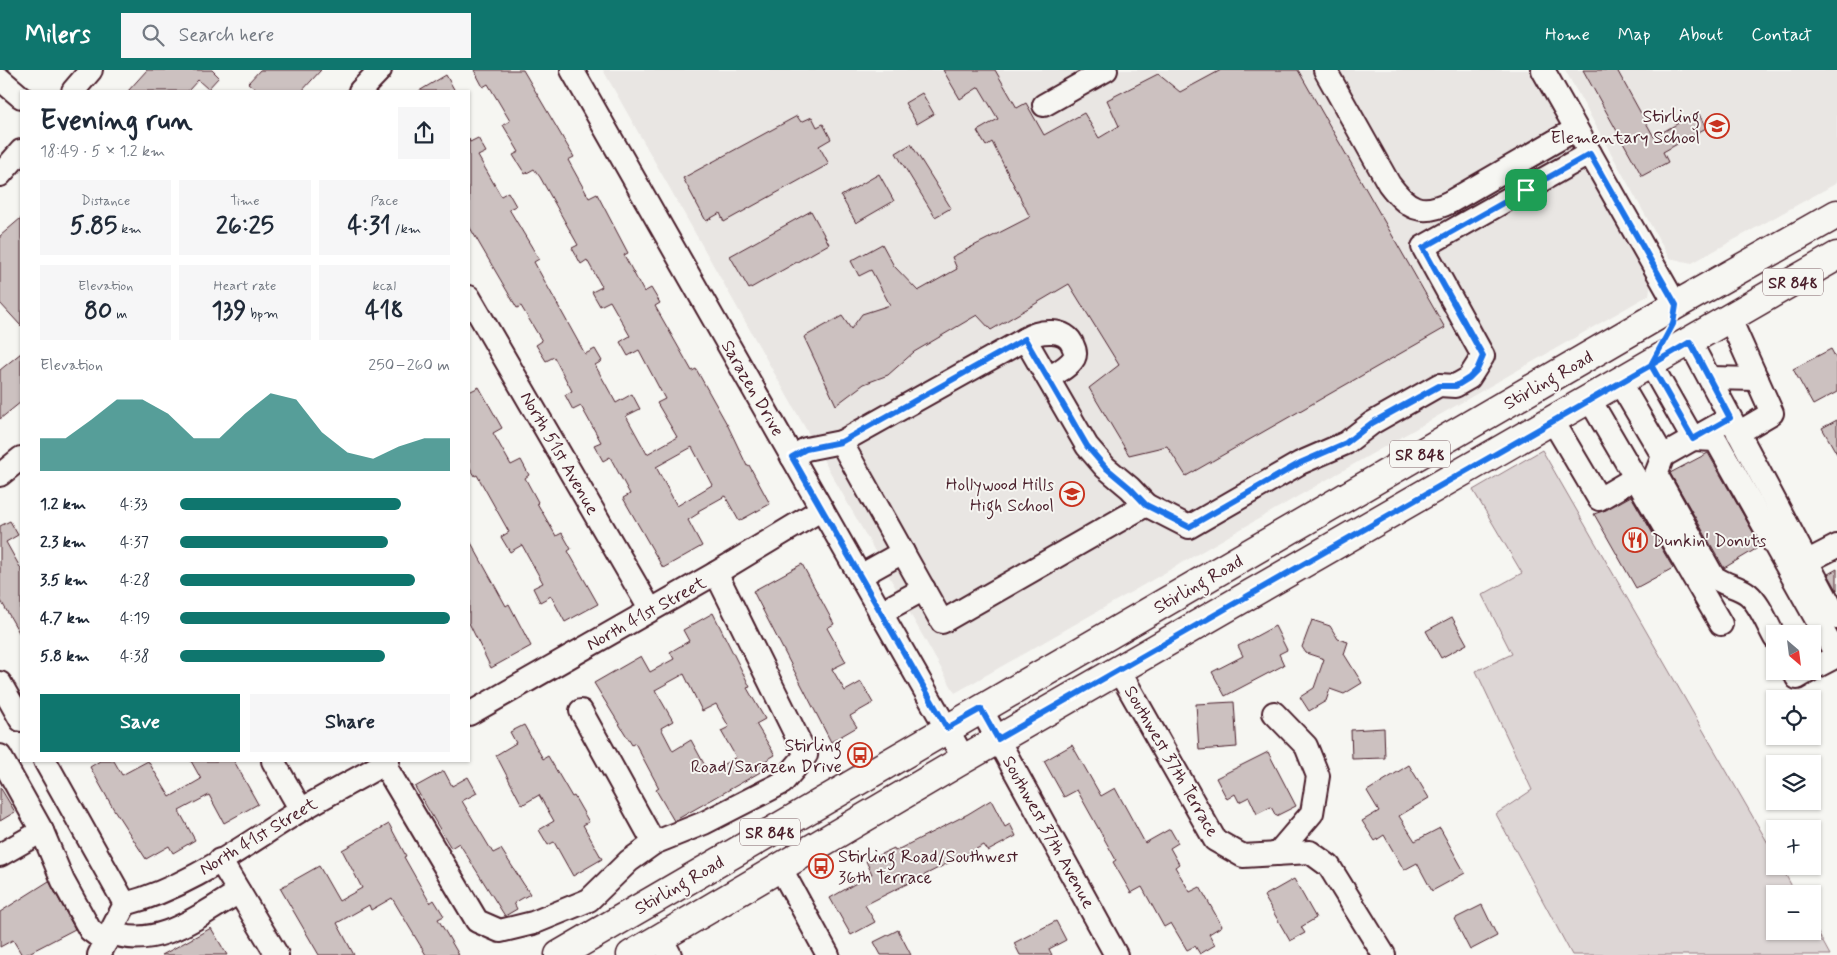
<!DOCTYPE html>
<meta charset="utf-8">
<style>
body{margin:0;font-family:Mynerve,sans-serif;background:#f6f6f7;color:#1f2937;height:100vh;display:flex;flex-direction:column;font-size:19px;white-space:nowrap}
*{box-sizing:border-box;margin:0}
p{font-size:16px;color:#747a83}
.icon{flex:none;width:28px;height:28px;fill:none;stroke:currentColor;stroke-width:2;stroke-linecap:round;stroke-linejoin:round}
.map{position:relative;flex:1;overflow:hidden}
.sheet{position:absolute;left:20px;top:20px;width:450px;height:672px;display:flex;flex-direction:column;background:#fff;border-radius:0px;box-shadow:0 1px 4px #0004}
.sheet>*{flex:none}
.needle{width:32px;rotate:152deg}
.fabs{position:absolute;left:1766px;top:555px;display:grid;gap:10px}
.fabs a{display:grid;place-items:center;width:55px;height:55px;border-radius:0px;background:#fff;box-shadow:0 1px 4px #0004;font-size:25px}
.pin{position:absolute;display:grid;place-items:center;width:42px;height:42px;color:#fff;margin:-21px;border-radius:10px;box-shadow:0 2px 8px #0006}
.round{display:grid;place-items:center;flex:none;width:52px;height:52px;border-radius:0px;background:#f6f6f7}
.overview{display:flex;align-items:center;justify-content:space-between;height:85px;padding:0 20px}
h1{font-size:28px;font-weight:700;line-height:38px}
.metrics{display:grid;grid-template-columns:repeat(3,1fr);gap:8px;height:85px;padding:5px 20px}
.metrics div{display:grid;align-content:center;border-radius:0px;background:#f6f6f7;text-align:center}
.metrics b{font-size:25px;font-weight:700}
.metrics small{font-size:14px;font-weight:400}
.metrics p{font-size:14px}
.chart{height:140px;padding:10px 20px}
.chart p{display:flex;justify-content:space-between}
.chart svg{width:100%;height:90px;margin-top:5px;fill:#0f766e;opacity:.7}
.primary-button{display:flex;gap:10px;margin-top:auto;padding:10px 20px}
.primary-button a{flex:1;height:58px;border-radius:0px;background:#0f766e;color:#fff;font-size:20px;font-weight:700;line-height:58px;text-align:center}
.primary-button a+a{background:#f6f6f7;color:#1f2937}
ul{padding:0 20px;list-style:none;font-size:16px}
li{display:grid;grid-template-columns:80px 60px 1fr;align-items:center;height:38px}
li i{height:12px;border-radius:6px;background:#0f766e}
header{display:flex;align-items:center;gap:30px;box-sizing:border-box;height:70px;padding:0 25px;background:#0f766e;color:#fff}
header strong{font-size:24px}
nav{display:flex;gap:28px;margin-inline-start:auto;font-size:18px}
.search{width:350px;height:45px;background:#f6f6f7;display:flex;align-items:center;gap:12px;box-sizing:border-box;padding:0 18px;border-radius:0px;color:#747a83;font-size:19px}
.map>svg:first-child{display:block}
</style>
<header>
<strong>Milers</strong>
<div class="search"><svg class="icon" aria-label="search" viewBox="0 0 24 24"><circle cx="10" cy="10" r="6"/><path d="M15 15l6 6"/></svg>Search here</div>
<nav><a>Home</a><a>Map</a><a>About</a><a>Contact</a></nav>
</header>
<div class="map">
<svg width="1837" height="885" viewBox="0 0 1837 885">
<rect width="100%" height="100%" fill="#f6f6f2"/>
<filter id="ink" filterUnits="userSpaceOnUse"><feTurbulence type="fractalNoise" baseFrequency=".02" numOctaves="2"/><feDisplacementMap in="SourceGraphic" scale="10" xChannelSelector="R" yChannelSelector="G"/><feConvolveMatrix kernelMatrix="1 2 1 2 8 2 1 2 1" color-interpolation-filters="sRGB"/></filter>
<g filter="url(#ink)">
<!-- built -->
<g fill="#e9e6e3">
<polygon points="603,0 1532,0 1651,211 1649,225 955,623"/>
<polygon points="1565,0 1837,0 1837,113 1692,193 1669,188"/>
</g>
<!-- green -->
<polygon fill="#ddd6d5" stroke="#947a80" points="1542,380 1765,768 1775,785 1775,796 1781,796 1796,824 1775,824 1775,861 1812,861 1813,854 1830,885 1572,885 1496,744 1532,720 1476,601 1512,584 1482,525 1522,503 1473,420"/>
<!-- building -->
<g fill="#ccc1c0" stroke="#4a1f2b" fill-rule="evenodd">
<polygon points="147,0 212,0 219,7 208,19 198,10 188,21 128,21"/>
<polygon points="260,0 321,0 302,21 258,21 248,13"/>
<path d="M474,0H523L574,87L568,90L589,128L597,124L628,183L624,185L644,222L651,218L660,233L655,236L692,301L696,299L728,356L747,396L749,395L770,434L739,451L725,426L698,441L699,443L688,450L702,476L663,498L623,428L630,424L610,387L603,391L594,375L601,372L581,336L573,340L565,325L572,321L554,287L546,291L536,275L542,271L521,236L517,238L469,156V69L470,72L478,68L486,82L478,86L501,126L508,122L516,136L509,139L539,189L534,192L585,284L595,279L602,291L595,295L616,333L632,324L640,339L626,346L647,384L677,367L657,333L665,329L639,280L628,286L620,272L630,266L610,231L600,236L592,222L602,217L587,190L581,194L572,178L578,175L540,107L534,99L525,104L513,85L519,82L503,55L510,51L488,14L483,17ZM692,377L712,415L677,436L656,397Z"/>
<polygon points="943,0 995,0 1017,38 1026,33 1044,65 1084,43 1099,68 1119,56 1107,30 1158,4 1180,22 1221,0 1298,0 1445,258 1186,406 1167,376 1129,385 1089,318 1119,295 1069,214 991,260 977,245 914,282 888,305 864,314 836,335 804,267 842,246 851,259 862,244 890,235 871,200 859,206 851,191 882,174 894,196 918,221 957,199 952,187 1030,147 992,72 986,76 977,61 998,49 979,17 960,29"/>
<polygon points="1583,0 1617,0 1654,67 1698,42 1706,58 1663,82 1668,92 1642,106"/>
<polygon points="446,5 455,21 419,21"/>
<polygon points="922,23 934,44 917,54 905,33"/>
<polygon points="797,46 801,52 812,47 817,57 823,54 831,69 819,76 829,94 724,152 720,143 706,151 683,108"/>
<polygon points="911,74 951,138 935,147 896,83"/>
<polygon points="879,104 894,131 856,153 841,126"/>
<polygon points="811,141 829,174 749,219 730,186"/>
<polygon points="21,148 21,256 0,233 0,166"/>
<polygon points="1831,279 1837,290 1837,322 1813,335 1793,299"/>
<polygon points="21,283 21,332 0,349 0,300"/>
<polygon points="479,317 502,358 493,363 511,395 521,390 529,405 525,408 538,432 537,433 556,466 562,463 571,479 568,481 598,534 565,552 551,526 540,532 533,518 543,513 522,475 510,482 501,467 509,462 477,405 475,406 469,396 469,322"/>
<polygon points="1837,350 1837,384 1822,358"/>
<polygon points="1708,383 1761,476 1724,498 1670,403"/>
<polygon points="1631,426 1673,498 1636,518 1594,444 1606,440"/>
<polygon points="10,451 18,465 6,472 21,499 21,566 0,529 0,456"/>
<polygon points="469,469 506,536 509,534 531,576 491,598 469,553"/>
<polygon points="802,494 834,554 827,558 846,592 832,599 845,621 861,612 873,633 850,646 857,657 831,672 753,521"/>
<polygon points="1837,499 1837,520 1828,504"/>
<path d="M713,543L750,617L747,618L765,649L756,654L775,685L760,694L764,700L674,751L656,720L659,718L635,673L632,675L594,613L641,586L650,602L674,589L670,582L689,571L683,560ZM684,604L702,641L716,634L729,657L721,661L736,687L709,703L691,670L673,681L661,658L673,651L655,620Z"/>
<polygon points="1452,547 1467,574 1441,588 1426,561"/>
<polygon points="1312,550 1330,556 1338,569 1348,572 1344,584 1362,613 1344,624 1330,619 1326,631 1309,641 1300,627 1314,618 1324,589 1306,583 1302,577"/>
<polygon points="1275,556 1287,580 1279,584 1284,595 1225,626 1212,602 1243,586 1238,576"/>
<polygon points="1234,632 1237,677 1199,680 1196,634"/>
<polygon points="524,655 543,689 548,686 572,727 574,726 589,752 583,755 602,789 573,806 554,772 548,775 539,760 554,751 539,725 522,735 496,685 516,673 510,662"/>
<polygon points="1384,658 1385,688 1352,689 1351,660"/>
<polygon points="1072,675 1101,726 1115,718 1145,773 1170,759 1178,773 1170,778 1179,794 1175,797 1190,822 1200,817 1222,856 1209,864 1215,875 1200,884 1195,876 1187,880 1171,853 1164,857 1142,817 1131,823 1113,792 1116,790 1077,720 1064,727 1044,691"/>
<polygon points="1268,682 1296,736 1276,746 1271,737 1257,744 1249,727 1239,732 1235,724 1227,729 1216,708"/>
<polygon points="100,691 114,691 122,705 148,691 170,727 201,709 191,691 234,691 258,734 224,753 209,725 179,741 195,770 173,783 169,776 146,789 113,738 90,697"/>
<polygon points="1409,695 1429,728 1399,746 1415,771 1440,758 1465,803 1432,821 1417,793 1404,800 1384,765 1375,771 1362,751 1379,741 1367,721"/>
<polygon points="444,701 452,716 468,707 477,723 462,731 493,783 501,779 530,824 514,833 517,839 505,846 459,773 451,778 415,717"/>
<polygon points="0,717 15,742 0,751"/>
<polygon points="991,730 1005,757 1010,754 1016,766 988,781 984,775 865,835 875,852 851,865 830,828 872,804 866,791 894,778 895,781 968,744"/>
<polygon points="389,754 406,786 404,787 430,833 434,830 444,846 438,849 459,885 426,885 392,828 371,840 369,835 337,853 354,885 319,885 280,818 319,796 339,831 362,818 342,780"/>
<polygon points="1294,809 1316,848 1301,857 1305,863 1290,871 1264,826"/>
<polygon points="49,811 75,859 25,885 22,885 13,870 0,877 0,842"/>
<polygon points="1482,835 1497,866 1470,880 1454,849"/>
<polygon points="1056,851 1066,870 1049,879 1052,885 1020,885 1014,873"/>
<polygon points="211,858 227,885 162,885"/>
<polygon points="898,860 911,885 881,885 874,872"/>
</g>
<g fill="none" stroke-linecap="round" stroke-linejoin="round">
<defs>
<g id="minor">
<polyline points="572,0 964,689"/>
<path d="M1325,0L1389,114C1407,138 1421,147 1450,132L1576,59"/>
<polyline points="1543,0 1676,235"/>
<polyline points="0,9 21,27"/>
<polyline points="73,21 91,0"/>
<polyline points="360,21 380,0"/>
<polyline points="1044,35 1106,0"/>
<polyline points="0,105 21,81"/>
<polyline points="469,227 650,539"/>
<polyline points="1730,249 1772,343 1738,363"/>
<polygon points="1025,269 1087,376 1105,397 1130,418 1146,435 942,552 841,372"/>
<path d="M1025,269C1039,260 1067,257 1073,276C1075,280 1076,284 1074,288C1069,297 1056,303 1048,308"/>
<polyline points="1690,272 1837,548"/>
<polyline points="1651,295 1693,369"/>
<polyline points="1710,308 1757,309"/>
<polyline points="1620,313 1663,386"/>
<polyline points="1590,330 1721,554"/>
<path d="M1730,348L1663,386L1656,404L1713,506C1723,515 1738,516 1748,524C1760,534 1767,554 1775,568"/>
<polyline points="1553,351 1599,429 1635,408"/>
<polyline points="1693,369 1716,370 1837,586 1812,599"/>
<polyline points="792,387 806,379 841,372"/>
<polyline points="0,405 21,388"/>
<polyline points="1146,435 1189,457 1300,393 1346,373 1372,353 1439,315 1455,316 1469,308 1483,286 1423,177 1590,83"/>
<polyline points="1806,492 1837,476"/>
<polyline points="860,506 903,482"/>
<polyline points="880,543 924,519"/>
<polyline points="1118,599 1215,770 1243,786 1310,782 1329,796 1384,885"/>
<polyline points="1794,601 1797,608 1809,601"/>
<polyline points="0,613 21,650"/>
<polyline points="981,639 1116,885"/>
<polyline points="581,641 654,773"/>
<polyline points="1274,643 1306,676 1318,706 1312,743 1277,784"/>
<polyline points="469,644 716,503 822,439"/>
<polyline points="0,686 42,761 63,811 90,860 106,872"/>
<polyline points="45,691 125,834 99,885"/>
<polyline points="273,691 301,740"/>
<polyline points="384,694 477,851 500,861 533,853 589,830 629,791 654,773 704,753 782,713 806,685 716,503"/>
<polyline points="0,785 42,761"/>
<polyline points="220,790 277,885"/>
<polyline points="780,797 828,885"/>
<path d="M125,834C188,818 243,776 298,742C327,724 358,709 388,691"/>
<path d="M111,863C158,880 200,845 239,822"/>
<polyline points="661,868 670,885"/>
</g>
<g id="major">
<polyline points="559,885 1676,235 1837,144"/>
<polyline points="631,885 964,689 1837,186"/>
</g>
</defs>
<!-- minor casing -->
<use href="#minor" stroke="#4a1f2b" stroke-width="26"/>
<!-- major casing -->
<use href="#major" stroke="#4a1f2b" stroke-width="31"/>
<!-- minor -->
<use href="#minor" stroke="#f6f6f2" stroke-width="22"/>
<!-- major -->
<use href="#major" stroke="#f6f6f2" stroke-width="28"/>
</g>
</g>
<g fill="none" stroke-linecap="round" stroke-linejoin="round" filter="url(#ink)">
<defs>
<polyline id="route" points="1526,120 1423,178 1483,286 1477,300 1469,308 1456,316 1439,316 1372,353 1346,373 1300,393 1189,457 1146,435 1130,418 1105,397 1087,376 1025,269 841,372 806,379 792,387 947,658 981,639 998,669 1651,295 1690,272 1730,348 1693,369 1651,295 1673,254 1676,235 1590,84 1526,120"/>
</defs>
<!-- route casing -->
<use href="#route" stroke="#fff" stroke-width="10"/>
<!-- route -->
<use href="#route" stroke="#1a73e8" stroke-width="6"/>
</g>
<!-- icons -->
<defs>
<symbol id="school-ring" viewBox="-11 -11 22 22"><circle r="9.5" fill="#f6f6f2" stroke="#c8321e" stroke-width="1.5"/><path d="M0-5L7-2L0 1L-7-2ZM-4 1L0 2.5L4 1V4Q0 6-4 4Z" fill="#c8321e"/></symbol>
<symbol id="restaurant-ring" viewBox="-11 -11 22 22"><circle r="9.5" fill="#f6f6f2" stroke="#c8321e" stroke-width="1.5"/><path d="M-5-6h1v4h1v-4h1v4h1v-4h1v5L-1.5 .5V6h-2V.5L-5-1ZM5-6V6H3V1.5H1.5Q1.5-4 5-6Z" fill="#c8321e"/></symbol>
<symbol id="bus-ring" viewBox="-11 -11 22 22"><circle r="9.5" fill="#f6f6f2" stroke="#c8321e" stroke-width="1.5"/><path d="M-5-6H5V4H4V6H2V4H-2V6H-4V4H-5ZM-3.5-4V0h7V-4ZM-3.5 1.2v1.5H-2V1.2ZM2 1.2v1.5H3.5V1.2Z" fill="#c8321e"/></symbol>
</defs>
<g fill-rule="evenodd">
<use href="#school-ring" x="1703" y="42" width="28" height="28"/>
<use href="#school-ring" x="1058" y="410" width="28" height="28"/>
<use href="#restaurant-ring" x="1621" y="456" width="28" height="28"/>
<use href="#bus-ring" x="846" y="671" width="28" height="28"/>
<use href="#bus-ring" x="807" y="782" width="28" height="28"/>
</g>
<g text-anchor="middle" stroke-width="4" stroke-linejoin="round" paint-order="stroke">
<!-- shield labels -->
<g fill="#f6f6f2" stroke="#7e6067" stroke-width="1">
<rect x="1763" y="198.5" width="60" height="27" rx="4"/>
<rect x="1390" y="370.5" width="60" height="27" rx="4"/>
<rect x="740" y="748.5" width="60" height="27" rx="4"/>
</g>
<g font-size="16" font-weight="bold" fill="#4a1f2b">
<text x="1793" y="218">SR 848</text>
<text x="1420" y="390">SR 848</text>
<text x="770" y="768">SR 848</text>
</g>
<!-- poi labels -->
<g font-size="18" fill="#4a1f2b" stroke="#f6f6f2" text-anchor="end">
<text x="1700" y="52">Stirling<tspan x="1700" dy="21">Elementary School</tspan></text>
<text x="1054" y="420">Hollywood Hills<tspan x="1054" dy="21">High School</tspan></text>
<text x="1652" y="476" text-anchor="start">Dunkin' Donuts</text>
<text x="842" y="681">Stirling<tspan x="842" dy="21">Road/Sarazen Drive</tspan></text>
<text x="838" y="792" text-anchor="start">Stirling Road/Southwest<tspan x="838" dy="21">36th Terrace</tspan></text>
</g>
<!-- street labels -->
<g font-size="18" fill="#4a1f2b" stroke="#f6f6f2">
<text transform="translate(1548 310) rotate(-30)" y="6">Stirling Road</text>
<text transform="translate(753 318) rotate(60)" y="6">Sarazen Drive</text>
<text transform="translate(560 383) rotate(60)" y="6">North 51st Avenue</text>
<text transform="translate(1198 514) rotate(-30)" y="6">Stirling Road</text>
<text transform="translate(646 543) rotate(-29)" y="6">North 41st Street</text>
<text transform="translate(1172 691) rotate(60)" y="6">Southwest 37th Terrace</text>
<text transform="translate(1049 762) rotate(61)" y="6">Southwest 37th Avenue</text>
<text transform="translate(258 766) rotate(-31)" y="6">North 41st Street</text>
<text transform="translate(679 815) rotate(-30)" y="6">Stirling Road</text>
</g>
</g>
</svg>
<div class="fabs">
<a><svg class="needle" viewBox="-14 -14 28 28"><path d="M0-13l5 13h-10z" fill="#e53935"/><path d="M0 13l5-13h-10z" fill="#747a83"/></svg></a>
<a><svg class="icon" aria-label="locate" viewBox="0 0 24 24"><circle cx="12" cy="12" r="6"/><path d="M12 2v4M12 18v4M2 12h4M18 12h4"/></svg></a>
<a><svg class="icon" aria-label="layers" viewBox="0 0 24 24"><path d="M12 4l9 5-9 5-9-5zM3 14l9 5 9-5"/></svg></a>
<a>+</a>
<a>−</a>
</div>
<div class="pin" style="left:1526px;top:120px;background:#1e9e55"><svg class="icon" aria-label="arrive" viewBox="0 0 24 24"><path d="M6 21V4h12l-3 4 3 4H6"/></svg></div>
<section class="sheet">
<div class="overview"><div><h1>Evening run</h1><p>18:49 · 5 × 1.2 km</p></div><a class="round"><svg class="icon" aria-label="share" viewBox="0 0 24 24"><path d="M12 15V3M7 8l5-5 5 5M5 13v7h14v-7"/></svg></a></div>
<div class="metrics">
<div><p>Distance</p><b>5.85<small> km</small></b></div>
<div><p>Time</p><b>26:25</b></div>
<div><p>Pace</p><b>4:31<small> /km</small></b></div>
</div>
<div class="metrics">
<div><p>Elevation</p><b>80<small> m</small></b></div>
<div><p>Heart rate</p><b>139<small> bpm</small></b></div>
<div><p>kcal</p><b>418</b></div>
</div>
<div class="chart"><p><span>Elevation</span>250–260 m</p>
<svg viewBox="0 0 160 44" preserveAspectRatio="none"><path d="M0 44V28L10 28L20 19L30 9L40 9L50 16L60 28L70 28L80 16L90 6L100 9L110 25L120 35L130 38L140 32L150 28L160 28V44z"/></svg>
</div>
<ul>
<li><b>1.2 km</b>4:33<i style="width:82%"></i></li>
<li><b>2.3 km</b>4:37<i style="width:77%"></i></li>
<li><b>3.5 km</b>4:28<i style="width:87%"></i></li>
<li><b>4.7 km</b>4:19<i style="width:100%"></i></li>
<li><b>5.8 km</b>4:38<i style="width:76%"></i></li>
</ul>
<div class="primary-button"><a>Save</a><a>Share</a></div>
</section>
</div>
